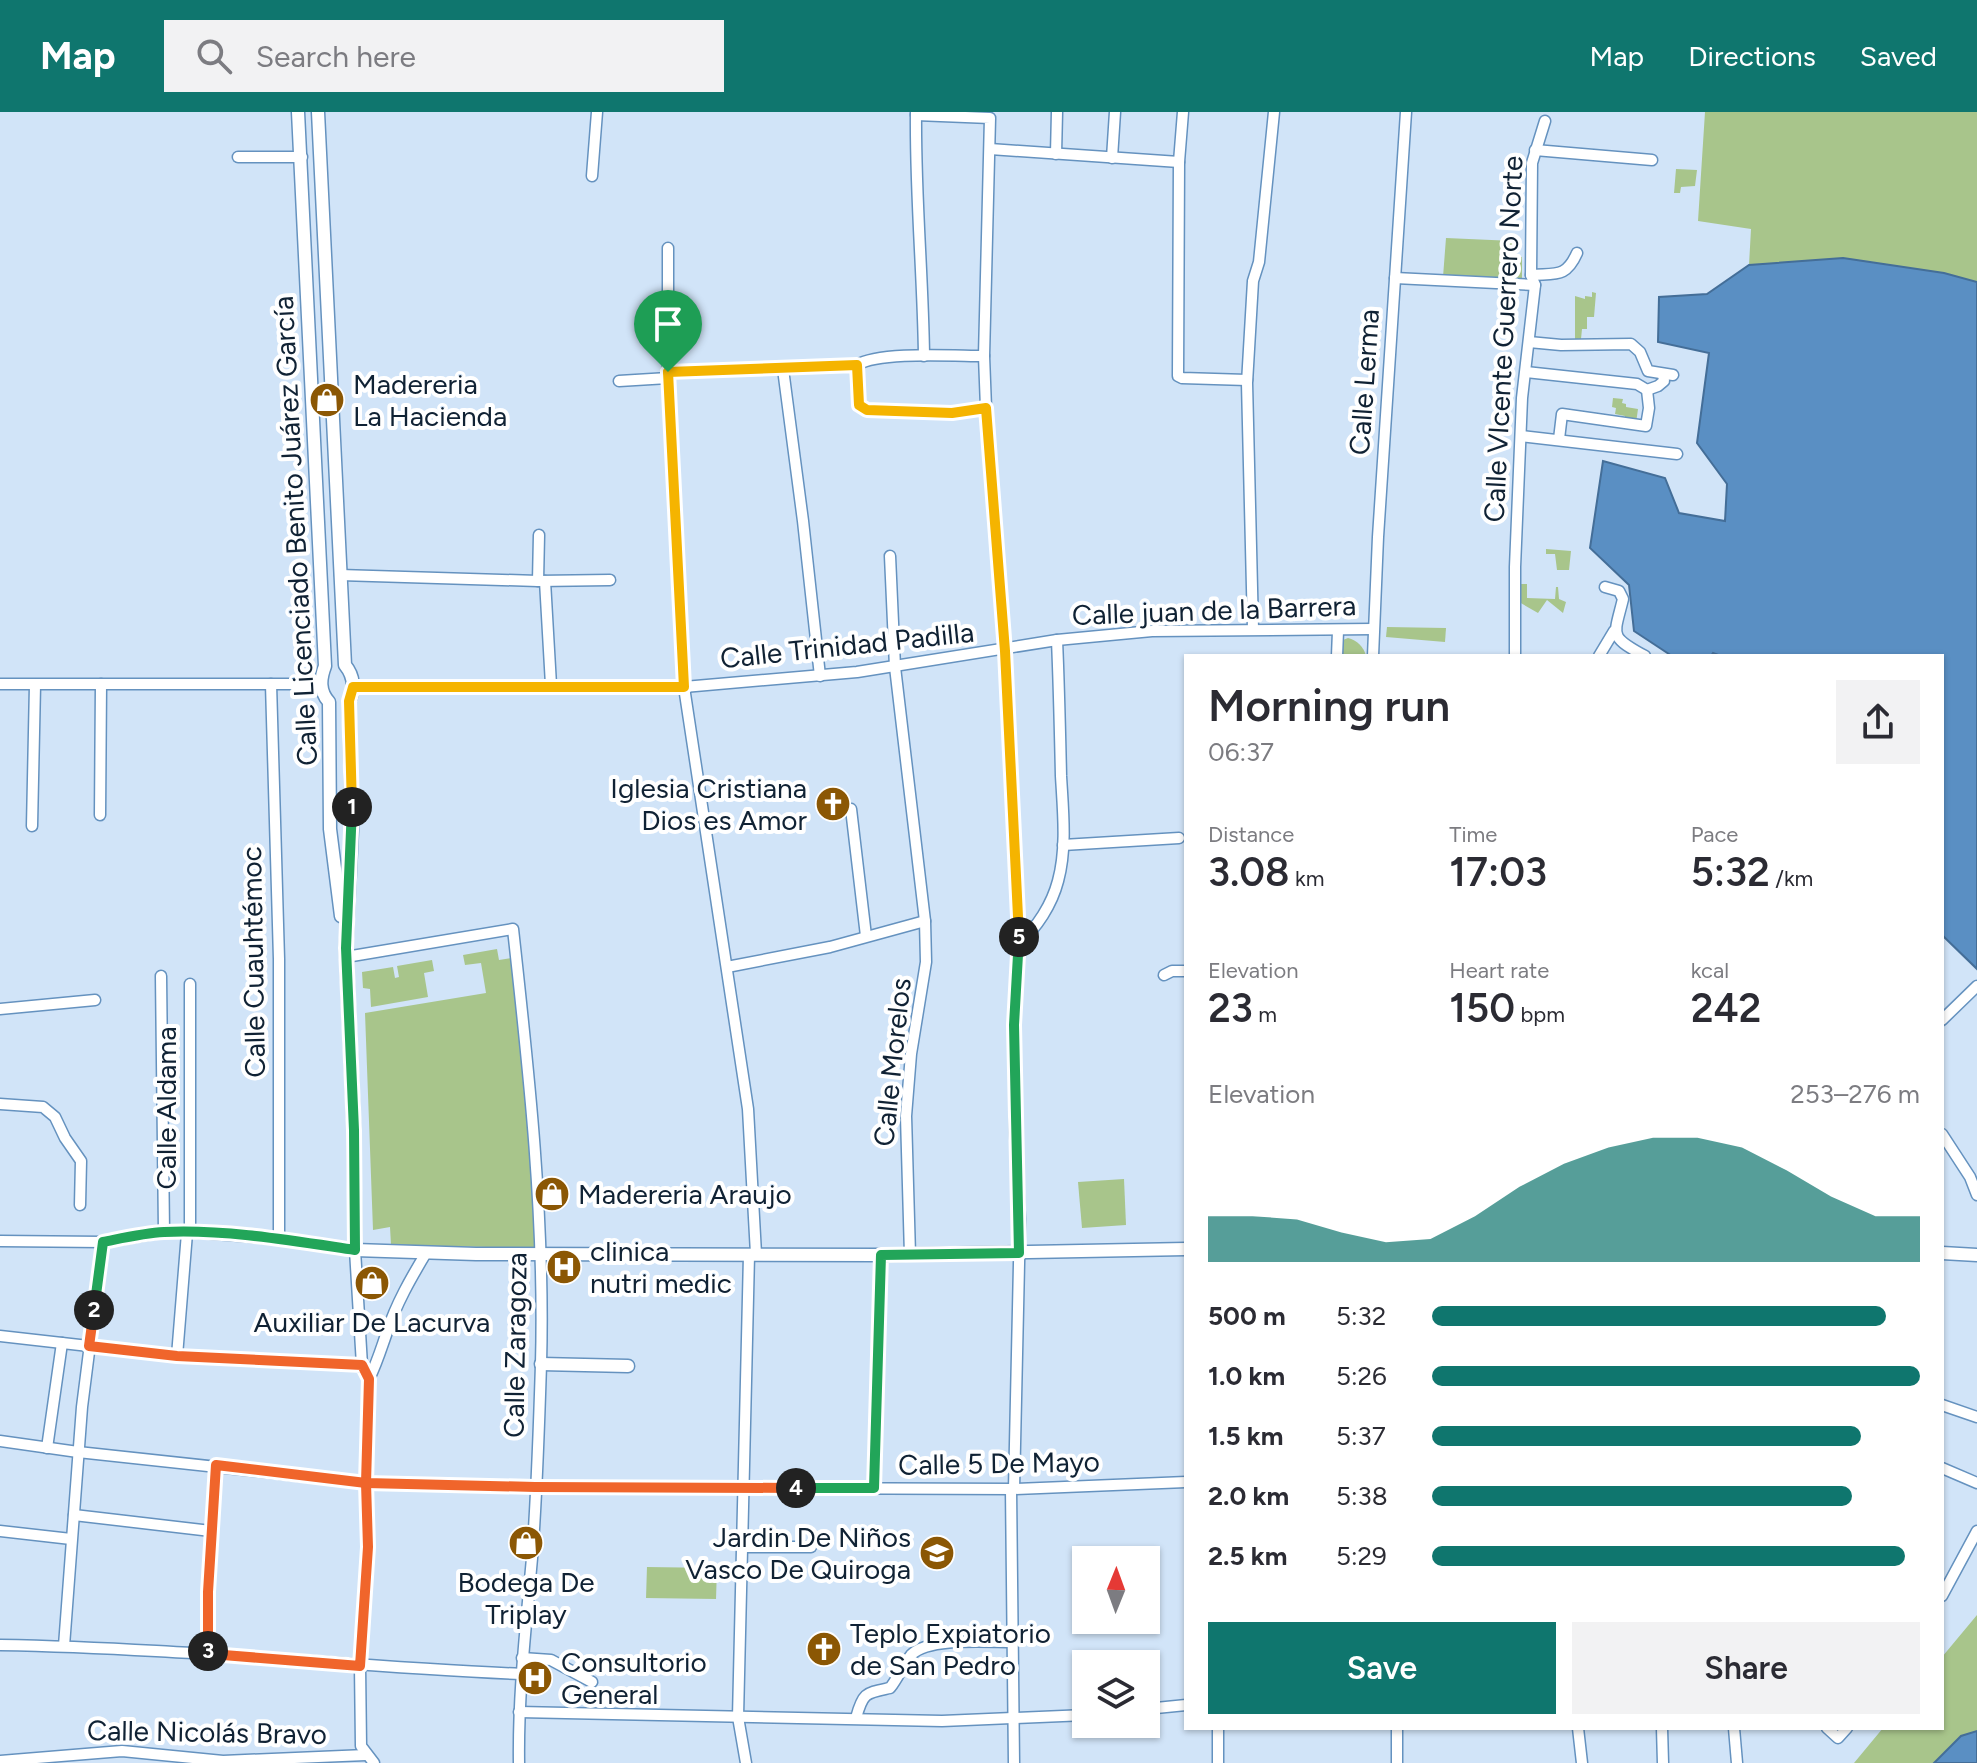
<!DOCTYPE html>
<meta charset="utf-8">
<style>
body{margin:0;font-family:Figtree,sans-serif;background:#f2f2f3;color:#2b2b33;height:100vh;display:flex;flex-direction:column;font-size:30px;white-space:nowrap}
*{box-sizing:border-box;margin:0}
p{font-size:26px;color:#7c7c81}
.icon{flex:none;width:44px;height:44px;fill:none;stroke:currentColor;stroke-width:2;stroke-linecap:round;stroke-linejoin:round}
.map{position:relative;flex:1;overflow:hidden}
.sheet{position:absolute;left:1184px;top:542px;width:760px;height:1076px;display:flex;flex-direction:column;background:#fff;border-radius:0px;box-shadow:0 2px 6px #0004}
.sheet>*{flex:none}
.needle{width:52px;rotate:1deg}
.controls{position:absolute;left:1072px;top:1434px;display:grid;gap:16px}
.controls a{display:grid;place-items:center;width:88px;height:88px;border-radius:0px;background:#fff;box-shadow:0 2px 6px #0004;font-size:40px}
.pin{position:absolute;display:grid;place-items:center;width:68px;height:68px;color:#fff;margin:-82px -34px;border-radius:50% 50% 50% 0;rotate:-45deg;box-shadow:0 0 8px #0007}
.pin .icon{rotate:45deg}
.km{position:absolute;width:40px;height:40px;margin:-20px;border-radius:50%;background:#222;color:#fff;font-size:22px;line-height:40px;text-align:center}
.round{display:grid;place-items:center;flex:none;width:84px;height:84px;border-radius:0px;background:#f2f2f3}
.headline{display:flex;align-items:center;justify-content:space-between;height:136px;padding:0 24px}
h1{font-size:44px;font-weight:600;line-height:60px}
.figures{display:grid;grid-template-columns:repeat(3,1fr);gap:12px;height:136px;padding:8px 24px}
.figures div{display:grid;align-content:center}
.figures b{font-size:40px;font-weight:600}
.figures small{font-size:22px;font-weight:400}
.figures p{font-size:22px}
.chart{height:224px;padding:16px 24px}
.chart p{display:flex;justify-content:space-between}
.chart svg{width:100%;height:144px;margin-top:8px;fill:#0f766e;opacity:.7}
.cta{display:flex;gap:16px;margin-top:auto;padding:16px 24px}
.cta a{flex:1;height:92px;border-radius:0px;background:#0f766e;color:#fff;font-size:32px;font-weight:600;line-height:92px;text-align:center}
.cta a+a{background:#f2f2f3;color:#2b2b33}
ul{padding:0 24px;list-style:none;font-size:26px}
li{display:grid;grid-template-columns:128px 96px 1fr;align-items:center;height:60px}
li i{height:20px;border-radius:10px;background:#0f766e}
header{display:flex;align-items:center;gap:48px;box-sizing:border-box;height:112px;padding:0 40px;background:#0f766e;color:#fff}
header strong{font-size:38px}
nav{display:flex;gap:44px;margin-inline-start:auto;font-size:28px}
.search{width:560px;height:72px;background:#f2f2f3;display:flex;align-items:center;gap:20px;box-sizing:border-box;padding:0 28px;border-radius:0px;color:#7c7c81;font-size:30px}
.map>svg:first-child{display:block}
</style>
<header>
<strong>Map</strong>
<div class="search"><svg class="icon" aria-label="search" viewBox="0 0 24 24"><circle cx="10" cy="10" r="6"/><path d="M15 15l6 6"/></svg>Search here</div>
<nav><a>Map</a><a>Directions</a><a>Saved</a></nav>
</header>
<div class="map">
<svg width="1977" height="1651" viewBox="0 0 1977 1651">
<rect width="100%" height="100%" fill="#d1e4f8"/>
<!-- green -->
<g fill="#a8c58b">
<polygon points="1705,0 1977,0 1977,170 1944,161 1843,146 1749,153 1751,117 1698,109"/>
<polygon points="1676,57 1697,58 1695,74 1681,75 1680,81 1674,81"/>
<polygon points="1446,126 1514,129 1513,144 1522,145 1522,167 1443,165"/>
<polygon points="1592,180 1596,181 1594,205 1587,205 1587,217 1582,217 1581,227 1575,227 1575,184 1585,187 1585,184 1592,185"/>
<polygon points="1613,286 1623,287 1622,291 1626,292 1626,295 1638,297 1636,311 1624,309 1625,304 1615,302 1616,296 1612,295"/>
<polygon points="1546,437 1571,439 1569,458 1557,458 1555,442 1546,442"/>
<polygon points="1520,472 1527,472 1527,486 1555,487 1556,475 1558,475 1559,487 1566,490 1563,501 1547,488 1538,501 1519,490"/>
<polygon points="1387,515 1446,516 1445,530 1386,525"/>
<path d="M1348,526C1357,528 1364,535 1366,544H1343V528Z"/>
<polygon points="497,837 499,848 512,846 538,1136 391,1133 390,1115 373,1118 365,901 486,881 481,851 465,853 463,843"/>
<polygon points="432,848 434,859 424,861 428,885 371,895 370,877 363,876 362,860 393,855 395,866 399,865 397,854"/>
<polygon points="1124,1067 1126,1113 1082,1116 1078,1070"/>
<polygon points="647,1455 717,1456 716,1487 646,1486"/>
<polygon points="1977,1503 1977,1651 1854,1651 1883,1616 1942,1616 1942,1545"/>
</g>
<!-- water -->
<g fill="#5a8fc3" stroke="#446e98" stroke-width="2">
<polygon points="1843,146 1944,161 1977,170 1977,857 1942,823 1942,544 1721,544 1713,541 1711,544 1672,544 1634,519 1629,473 1590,436 1603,349 1665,366 1679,401 1725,409 1727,372 1697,331 1709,241 1658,230 1659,185 1707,182 1749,153"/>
<polygon points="1977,1619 1977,1651 1934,1651 1961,1624"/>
</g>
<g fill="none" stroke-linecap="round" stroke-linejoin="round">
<defs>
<g id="minor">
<path d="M916,0C915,82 923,163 924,244"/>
<polyline points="1183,0 1179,50 1178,264 1182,266 1247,268"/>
<polyline points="916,3 990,6 984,244 986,296 1005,539 1019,831 1014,913 1015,1020 1020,1107 1014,1377"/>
<polyline points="990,37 1179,50"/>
<polyline points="1535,38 1652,48"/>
<polyline points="1056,42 1057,0"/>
<polyline points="238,45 302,45"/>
<polyline points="1112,46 1115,0"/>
<polyline points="592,64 597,0"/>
<polyline points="668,136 668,266 684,575 748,997 756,1142"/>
<path d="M1531,163C1556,161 1566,166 1577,141"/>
<polyline points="1395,166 1535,173"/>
<polyline points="1529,230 1561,233 1631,232 1640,240 1648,259 1673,263"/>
<polyline points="857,253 859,293 867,298 952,301 986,296"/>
<polyline points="783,257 803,409 820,564"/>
<path d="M668,260L857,253C879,239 955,244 984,244"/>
<polyline points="1526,260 1637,272 1647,278 1649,296 1646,314 1562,302 1559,327"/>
<polyline points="619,269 668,266"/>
<polyline points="1647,278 1658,274 1664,269 1663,262"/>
<polyline points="1521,324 1677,342"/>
<polyline points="890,444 895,555 925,809 926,850 911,942 906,1004 910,1143"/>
<polyline points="340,463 538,469 610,468"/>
<polyline points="538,469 539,423"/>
<polyline points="545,469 551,573"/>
<path d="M1605,475L1619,479L1623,487C1614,524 1608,524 1645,544"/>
<polyline points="1253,517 1247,271 1253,169 1259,150 1274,0"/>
<polyline points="1337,544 1338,519"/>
<polyline points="1373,544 1378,425 1406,0"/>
<polyline points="1515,544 1515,455 1522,286 1535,173 1531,163 1532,51 1545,9"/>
<polyline points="1599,544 1614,519"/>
<polyline points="0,572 321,572"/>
<polyline points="271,572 279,847 279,1127"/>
<polyline points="353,575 684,575 857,560 1057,528 1152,519 1373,517"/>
<polyline points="851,697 866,824"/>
<polyline points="100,703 101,572"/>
<polyline points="32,714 35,573"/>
<polyline points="1063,733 1179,726"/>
<path d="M1019,831C1037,816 1052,792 1058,769C1067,736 1063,699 1061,664C1060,619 1059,574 1057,528"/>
<path d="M346,845L513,817C529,961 545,1107 541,1252C539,1316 537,1381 532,1446C526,1514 518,1582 519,1651"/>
<polyline points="727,855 830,835 925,809"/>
<polyline points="1164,863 1172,859 1186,859"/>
<polyline points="161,864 164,1120"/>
<polyline points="0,897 95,888"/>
<polyline points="1942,908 1977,874"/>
<polyline points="0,992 43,995 55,1005 65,1026 81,1049 80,1093"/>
<polyline points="1942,1022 1970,1065 1977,1083"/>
<polyline points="190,1120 190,872"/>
<polyline points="0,1129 103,1130 164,1120 190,1120 279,1127 355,1138 362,1253 369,1267 366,1371 368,1435 360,1554 361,1634 374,1651"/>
<polyline points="0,1224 177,1244 362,1253"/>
<polyline points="177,1244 187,1121"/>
<path d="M369,1267C377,1251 381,1237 387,1220C396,1192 411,1166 426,1141"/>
<polyline points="1942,1293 1977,1305"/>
<polyline points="0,1329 78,1340 366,1371 535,1375 1014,1377 1186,1370"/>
<polyline points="47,1336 62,1231"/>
<polyline points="1942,1356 1977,1371"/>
<polyline points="874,1376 881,1143"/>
<polyline points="1011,1377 1014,1651"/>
<polyline points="74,1403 211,1419"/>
<polyline points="0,1419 71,1427"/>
<polyline points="742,1435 811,1435"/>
<polyline points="1942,1484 1977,1419"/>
<path d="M0,1533C174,1536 347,1554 521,1562"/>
<polyline points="64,1534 82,1295 103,1130"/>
<polyline points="208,1541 208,1480 216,1353"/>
<polyline points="522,1546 551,1548 592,1570"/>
<polyline points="1146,1597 1186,1593"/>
<polyline points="519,1600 942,1609 1086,1603"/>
<path d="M856,1606C863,1580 866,1581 890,1576C898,1566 903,1553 911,1543C928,1525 987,1530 1012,1530"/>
<polyline points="1218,1616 1218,1651"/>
<polyline points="1397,1616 1397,1651"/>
<polyline points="1578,1616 1582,1651"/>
<polyline points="1662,1616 1663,1651"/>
<polyline points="1734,1616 1737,1651"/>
<polyline points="1827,1616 1838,1626 1847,1616"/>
<polyline points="0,1649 122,1639 223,1649 366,1643"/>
<polyline points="746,1651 738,1605 749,1143"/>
</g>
<g id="tertiary">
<path d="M298,0L325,554C320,567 319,579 329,590L330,717L341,804"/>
<path d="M318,0L345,553C354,564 355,577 349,589L352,718L346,836L354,1018L355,1138L476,1142L881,1143L1186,1137"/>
<polyline points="1942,1141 1977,1143"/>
<polyline points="541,1252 628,1254"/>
</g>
</defs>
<!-- minor casing -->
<use href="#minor" stroke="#6592bf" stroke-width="13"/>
<!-- tertiary casing -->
<use href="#tertiary" stroke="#6592bf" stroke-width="15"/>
<!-- minor -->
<use href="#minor" stroke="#fff" stroke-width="10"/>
<!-- tertiary -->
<use href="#tertiary" stroke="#fff" stroke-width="12"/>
</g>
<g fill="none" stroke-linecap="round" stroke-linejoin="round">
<defs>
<polyline id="split-1" points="352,695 349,589 353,575 684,575 668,260"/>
<path id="split-2" d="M94,1198L103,1130C123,1126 144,1121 164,1120C225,1117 294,1129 355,1138L354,1018L346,836L352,695"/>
<polyline id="split-3" points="94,1198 89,1234 177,1244 362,1253 369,1267 366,1371 368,1435 360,1554 211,1542 208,1539"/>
<polyline id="split-4" points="208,1539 208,1480 216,1353 366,1371 535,1375 796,1376"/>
<polyline id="split-5" points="796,1376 874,1376 881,1143 1019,1141 1014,913 1019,825"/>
<polyline id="split-6" points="668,260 857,253 859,293 867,298 952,301 986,296 1005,539 1019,825"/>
</defs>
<!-- split-1 casing -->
<use href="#split-1" stroke="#fff" stroke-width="16"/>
<!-- split-2 casing -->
<use href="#split-2" stroke="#fff" stroke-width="16"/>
<!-- split-3 casing -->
<use href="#split-3" stroke="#fff" stroke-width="16"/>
<!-- split-4 casing -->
<use href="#split-4" stroke="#fff" stroke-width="16"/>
<!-- split-5 casing -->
<use href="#split-5" stroke="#fff" stroke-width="16"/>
<!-- split-6 casing -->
<use href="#split-6" stroke="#fff" stroke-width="16"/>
<!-- split-1 -->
<use href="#split-1" stroke="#f5b400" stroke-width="10"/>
<!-- split-2 -->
<use href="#split-2" stroke="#22a559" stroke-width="10"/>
<!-- split-3 -->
<use href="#split-3" stroke="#f0652b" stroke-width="10"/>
<!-- split-4 -->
<use href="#split-4" stroke="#f0652b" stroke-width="10"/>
<!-- split-5 -->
<use href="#split-5" stroke="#22a559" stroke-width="10"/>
<!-- split-6 -->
<use href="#split-6" stroke="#f5b400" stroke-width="10"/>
</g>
<!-- icons -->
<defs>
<symbol id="shop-disc" viewBox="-11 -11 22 22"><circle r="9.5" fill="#8b5704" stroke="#fff"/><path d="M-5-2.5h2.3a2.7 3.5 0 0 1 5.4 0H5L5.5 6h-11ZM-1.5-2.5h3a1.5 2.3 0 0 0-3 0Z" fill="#fff"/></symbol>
<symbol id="church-disc" viewBox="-11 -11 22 22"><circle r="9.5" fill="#8b5704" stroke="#fff"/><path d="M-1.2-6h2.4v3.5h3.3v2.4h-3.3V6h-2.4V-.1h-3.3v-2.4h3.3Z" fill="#fff"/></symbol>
<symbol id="hospital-disc" viewBox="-11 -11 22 22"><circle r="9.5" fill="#8b5704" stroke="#fff"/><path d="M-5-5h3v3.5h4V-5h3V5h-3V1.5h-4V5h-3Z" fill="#fff"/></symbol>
<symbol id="school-disc" viewBox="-11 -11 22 22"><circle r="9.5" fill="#8b5704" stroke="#fff"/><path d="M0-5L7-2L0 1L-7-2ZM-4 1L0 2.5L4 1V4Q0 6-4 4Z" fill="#fff"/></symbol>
</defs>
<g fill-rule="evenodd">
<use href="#shop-disc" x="307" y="268" width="40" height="40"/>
<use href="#church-disc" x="813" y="672" width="40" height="40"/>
<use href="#shop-disc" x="532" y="1062" width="40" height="40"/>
<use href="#hospital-disc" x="544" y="1135" width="40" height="40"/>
<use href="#shop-disc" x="352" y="1151" width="40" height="40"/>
<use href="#shop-disc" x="506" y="1411" width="40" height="40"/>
<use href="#school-disc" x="917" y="1421" width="40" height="40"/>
<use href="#church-disc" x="804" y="1517" width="40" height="40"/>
<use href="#hospital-disc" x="515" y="1546" width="40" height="40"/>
</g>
<g text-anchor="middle" stroke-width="8" stroke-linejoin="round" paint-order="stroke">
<!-- street labels -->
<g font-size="28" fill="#102234" stroke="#fff">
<text transform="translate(1503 227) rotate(-87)" y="10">Calle VIcente Guerrero Norte</text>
<text transform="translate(1364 270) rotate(-86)" y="10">Calle Lerma</text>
<text transform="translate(295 419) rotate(-93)" y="10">Calle Licenciado Benito Juárez García</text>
<text transform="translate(1214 498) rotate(-2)" y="10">Calle juan de la Barrera</text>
<text transform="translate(847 533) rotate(-6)" y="10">Calle Trinidad Padilla</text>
<text transform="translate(253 850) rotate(-91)" y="10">Calle Cuauhtémoc</text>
<text transform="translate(892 950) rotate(-84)" y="10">Calle Morelos</text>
<text transform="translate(166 996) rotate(-90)" y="10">Calle Aldama</text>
<text transform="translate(515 1233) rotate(-89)" y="10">Calle Zaragoza</text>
<text transform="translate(999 1351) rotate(-1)" y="10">Calle 5 De Mayo</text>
<text transform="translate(207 1620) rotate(1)" y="10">Calle Nicolás Bravo</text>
</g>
<!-- poi labels -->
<g font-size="28" fill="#102234" stroke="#fff" text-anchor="start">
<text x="353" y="282">Madereria<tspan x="353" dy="32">La Hacienda</tspan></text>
<text x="807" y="686" text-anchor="end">Iglesia Cristiana<tspan x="807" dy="32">Dios es Amor</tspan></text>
<text x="578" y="1092">Madereria Araujo</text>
<text x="590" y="1149">clinica<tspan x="590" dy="32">nutri medic</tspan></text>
<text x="372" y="1220" text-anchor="middle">Auxiliar De Lacurva</text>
<text x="911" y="1435" text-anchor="end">Jardin De Niños<tspan x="911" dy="32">Vasco De Quiroga</tspan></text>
<text x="526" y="1480" text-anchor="middle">Bodega De<tspan x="526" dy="32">Triplay</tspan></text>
<text x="850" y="1531">Teplo Expiatorio<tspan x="850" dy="32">de San Pedro</tspan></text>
<text x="561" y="1560">Consultorio<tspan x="561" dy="32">General</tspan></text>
</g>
</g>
</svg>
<div class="controls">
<a><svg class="needle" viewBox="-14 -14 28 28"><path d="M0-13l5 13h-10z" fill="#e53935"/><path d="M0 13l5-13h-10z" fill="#7c7c81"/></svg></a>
<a><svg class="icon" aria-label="layers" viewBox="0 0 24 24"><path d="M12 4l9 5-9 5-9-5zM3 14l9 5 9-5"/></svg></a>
</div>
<div class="pin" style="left:668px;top:260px;background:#1e9e55"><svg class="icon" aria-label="arrive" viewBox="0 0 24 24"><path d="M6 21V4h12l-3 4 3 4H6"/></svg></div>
<b class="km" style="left:352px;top:695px">1</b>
<b class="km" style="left:94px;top:1198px">2</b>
<b class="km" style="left:208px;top:1539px">3</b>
<b class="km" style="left:796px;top:1376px">4</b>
<b class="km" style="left:1019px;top:825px">5</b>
<section class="sheet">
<div class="headline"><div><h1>Morning run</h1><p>06:37</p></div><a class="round"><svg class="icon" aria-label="share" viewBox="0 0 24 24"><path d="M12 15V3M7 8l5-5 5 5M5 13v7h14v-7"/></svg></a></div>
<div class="figures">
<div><p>Distance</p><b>3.08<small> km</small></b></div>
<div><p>Time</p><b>17:03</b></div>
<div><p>Pace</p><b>5:32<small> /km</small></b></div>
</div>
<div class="figures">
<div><p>Elevation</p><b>23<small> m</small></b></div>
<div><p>Heart rate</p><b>150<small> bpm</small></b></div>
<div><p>kcal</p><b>242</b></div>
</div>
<div class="chart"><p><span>Elevation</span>253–276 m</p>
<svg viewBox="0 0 160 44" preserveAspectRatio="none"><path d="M0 44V30L10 30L20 31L30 35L40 38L50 37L60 30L70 21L80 14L90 9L100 6L110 6L120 9L130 16L140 24L150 30L160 30V44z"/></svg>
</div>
<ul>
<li><b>500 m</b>5:32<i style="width:93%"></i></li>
<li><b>1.0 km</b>5:26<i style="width:100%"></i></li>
<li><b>1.5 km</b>5:37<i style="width:88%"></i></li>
<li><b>2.0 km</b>5:38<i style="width:86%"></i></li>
<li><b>2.5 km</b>5:29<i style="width:97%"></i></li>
</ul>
<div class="cta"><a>Save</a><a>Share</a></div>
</section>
</div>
